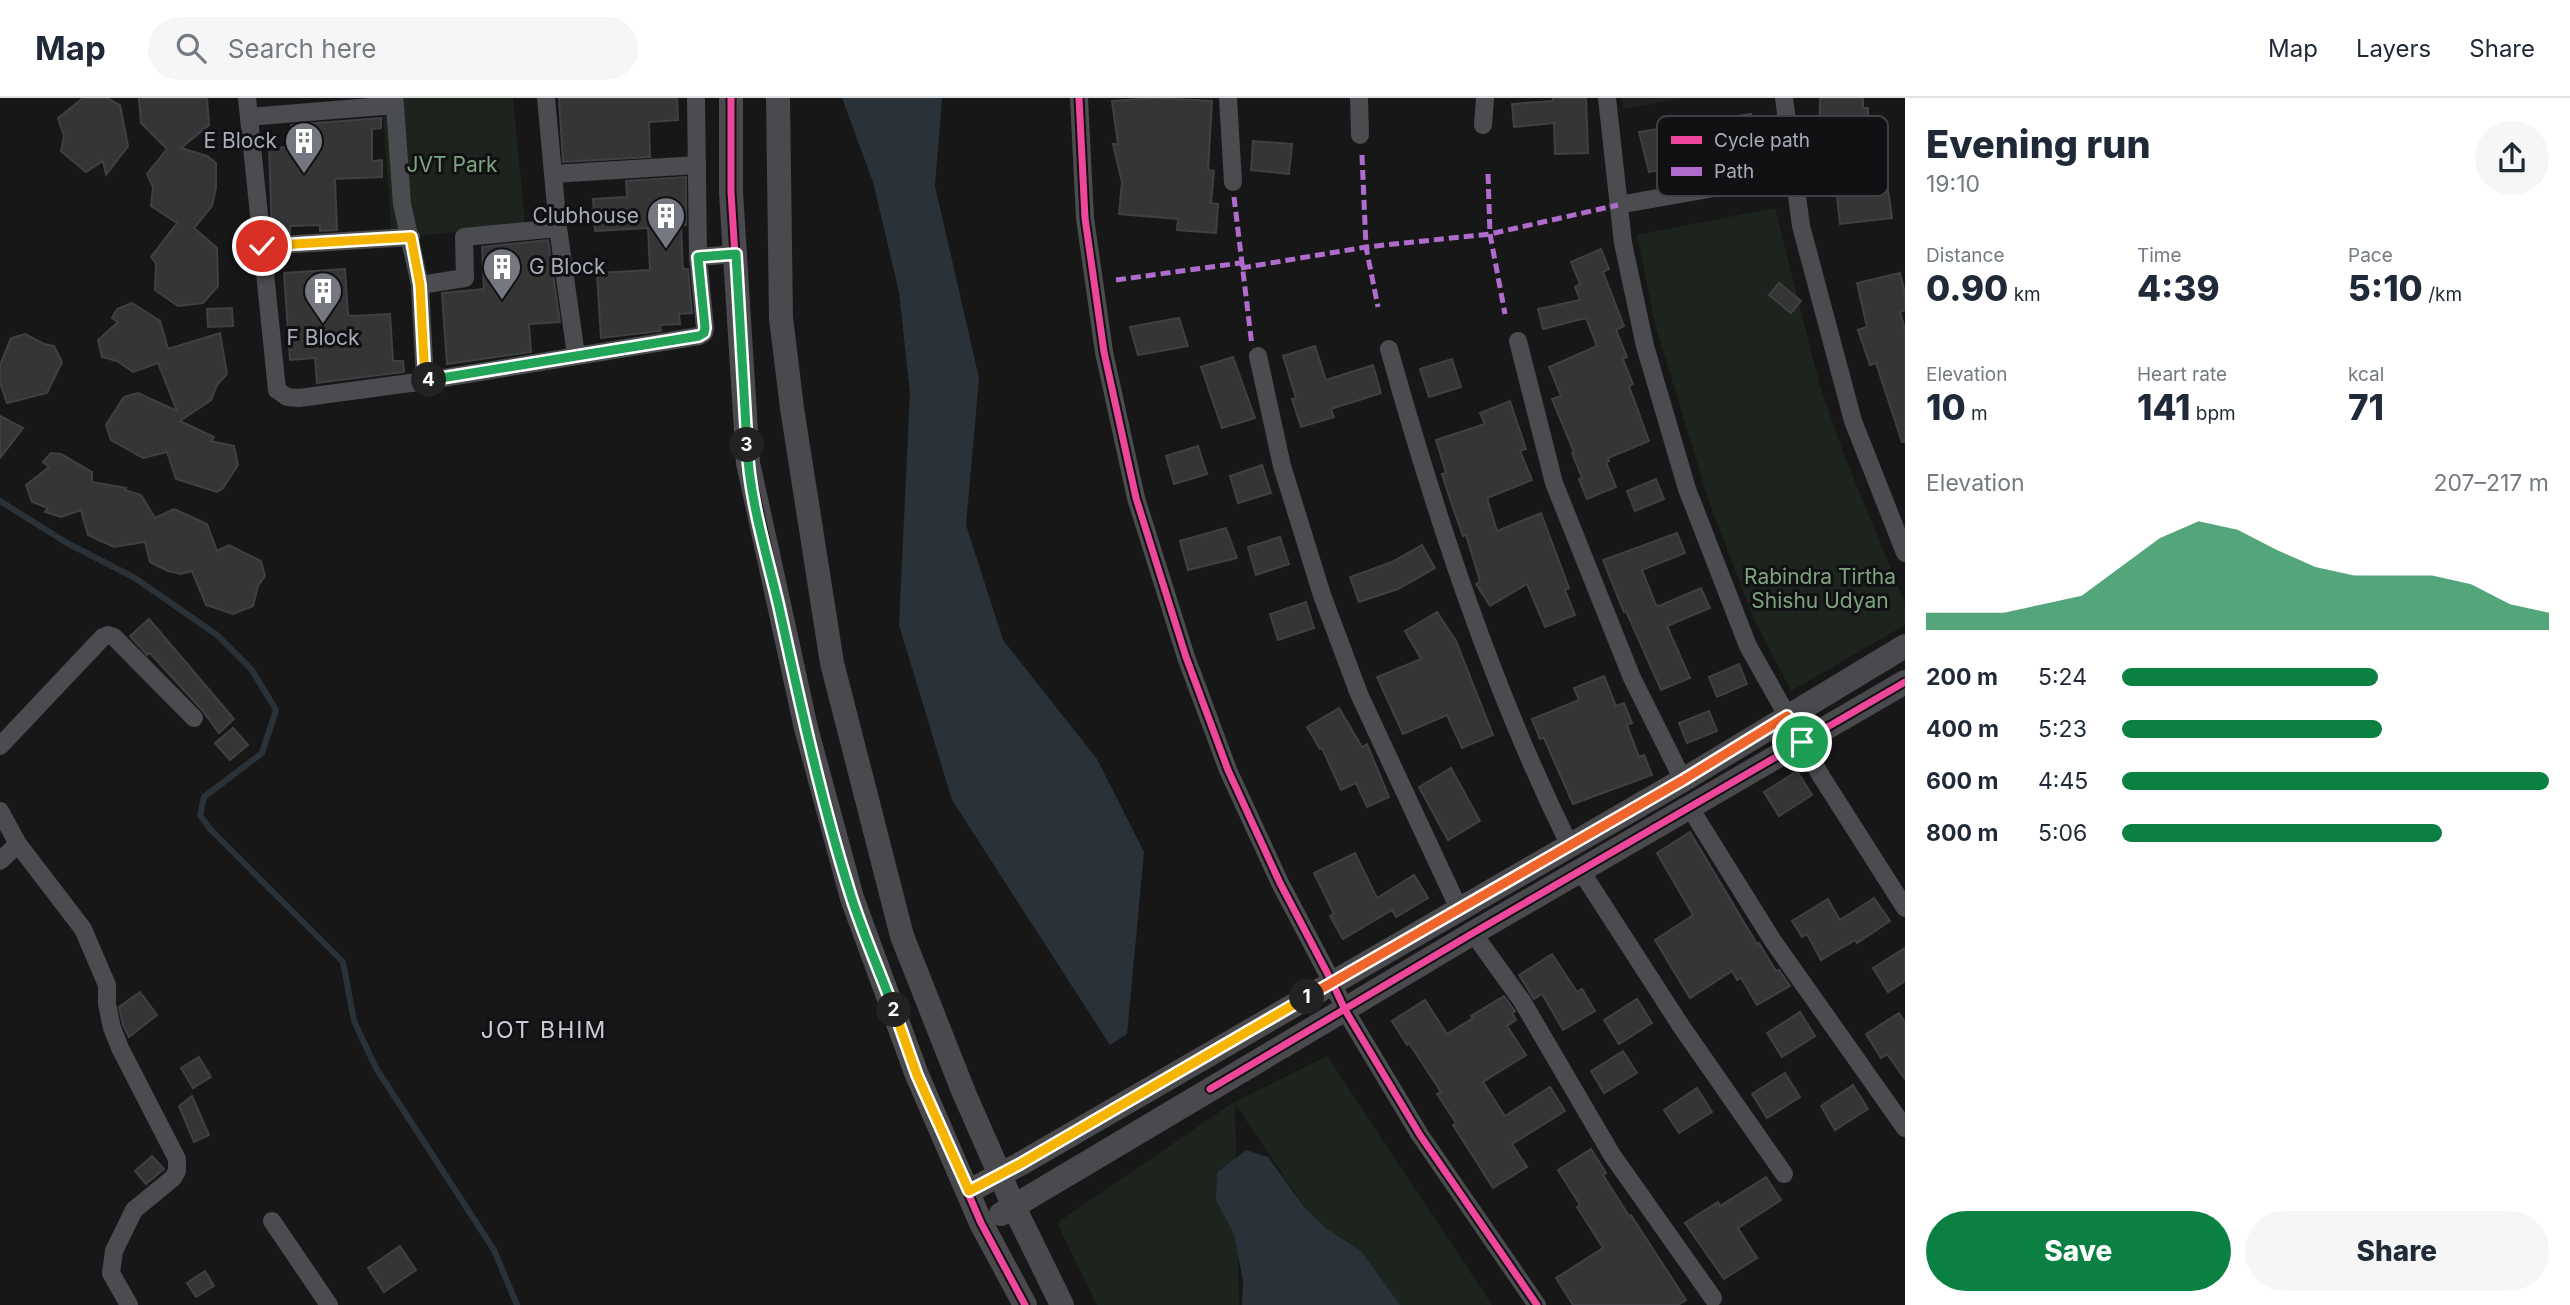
<!DOCTYPE html>
<meta charset="utf-8">
<style>
body{margin:0;font-family:Inter,sans-serif;background:#f6f6f7;color:#1f2937;height:100vh;display:flex;flex-direction:column;font-size:26px;white-space:nowrap}
*{box-sizing:border-box;margin:0}
p{font-size:23px;color:#747a83}
.icon{flex:none;width:38px;height:38px;fill:none;stroke:currentColor;stroke-width:2;stroke-linecap:round;stroke-linejoin:round}
.map{position:relative;flex:1;overflow:hidden}
.details{display:flex;flex-direction:column;background:#fff;width:665px}
.details>*{flex:none}
.pin{position:absolute;display:grid;place-items:center;width:60px;height:60px;color:#fff;margin:-30px;border:4px solid #fff;border-radius:50%;box-shadow:0 2px 7px #0007}
.km{position:absolute;width:35px;height:35px;margin:-18px;border-radius:50%;background:#222;color:#fff;font-size:19px;line-height:35px;text-align:center}
.round{display:grid;place-items:center;flex:none;width:74px;height:74px;border-radius:37px;background:#f6f6f7}
.headline{display:flex;align-items:center;justify-content:space-between;height:119px;padding:0 21px}
h1{font-size:38px;font-weight:800;line-height:52px}
.metrics{display:grid;grid-template-columns:repeat(3,1fr);gap:10px;height:119px;padding:7px 21px}
.metrics div{display:grid;align-content:center}
.metrics b{font-size:35px;font-weight:800}
.metrics small{font-size:19px;font-weight:400}
.metrics p{font-size:19px}
.chart{height:196px;padding:14px 21px}
.chart p{display:flex;justify-content:space-between}
.chart svg{width:100%;height:126px;margin-top:7px;fill:#0b8043;opacity:.7}
.action{display:flex;gap:14px;margin-top:auto;padding:14px 21px}
.action a{flex:1;height:80px;border-radius:42px;background:#0b8043;color:#fff;font-size:28px;font-weight:800;line-height:80px;text-align:center}
.action a+a{background:#f6f6f7;color:#1f2937}
ul{padding:0 21px;list-style:none;font-size:23px}
li{display:grid;grid-template-columns:112px 84px 1fr;align-items:center;height:52px}
li i{height:18px;border-radius:9px;background:#0b8043}
header{display:flex;align-items:center;gap:42px;box-sizing:border-box;height:98px;padding:0 35px;background:#fff;border-bottom:2px solid #e0e1e3}
header strong{font-size:33px}
nav{display:flex;gap:38px;margin-inline-start:auto;font-size:24px}
.search{width:490px;height:63px;background:#f6f6f7;display:flex;align-items:center;gap:18px;box-sizing:border-box;padding:0 24px;border-radius:38px;color:#747a83;font-size:26px}
main{display:flex;flex:1;min-height:0}
.map>svg:first-child{display:block}
</style>
<header>
<strong>Map</strong>
<div class="search"><svg class="icon" aria-label="search" viewBox="0 0 24 24"><circle cx="10" cy="10" r="6"/><path d="M15 15l6 6"/></svg>Search here</div>
<nav><a>Map</a><a>Layers</a><a>Share</a></nav>
</header>
<main>
<div class="map">
<svg width="1905" height="1207" viewBox="0 0 1905 1207">
<rect width="100%" height="100%" fill="#171717"/>
<!-- built -->
<polygon fill="#212123" points="1622,0 1685,0 1623,11"/>
<!-- green -->
<g fill="#1d241d">
<polygon points="382,0 513,0 525,126 392,141"/>
<polygon points="1775,110 1820,288 1843,354 1905,506 1905,527 1791,593 1754,521 1710,407 1655,226 1637,137"/>
<polygon points="1327,958 1492,1207 1399,1207 1362,1154 1327,1131 1305,1109 1235,1006 1239,1207 1097,1207 1057,1125 1234,1004"/>
</g>
<!-- water -->
<g fill="#2a3239">
<polygon points="842,0 942,0 935,88 979,280 966,427 1003,542 1097,661 1144,754 1127,936 1110,947 952,702 899,527 910,295 899,194 873,84"/>
<polygon points="1246,1052 1268,1059 1305,1110 1327,1131 1362,1154 1400,1207 1242,1207 1243,1183 1234,1136 1216,1102 1217,1075"/>
</g>
<g fill="none" stroke-linecap="round" stroke-linejoin="round">
<!-- stream -->
<polyline stroke="#2a3239" stroke-width="6" points="0,403 67,445 135,480 217,537 252,572 276,612 262,655 204,699 200,717 210,731 343,864 354,923 376,970 494,1152 517,1207"/>
</g>
<!-- building -->
<g fill="#353536" stroke="#3f4043" stroke-width="2">
<polygon points="83,0 107,0 120,7 128,48 106,77 103,63 86,74 61,53 64,38 58,20"/>
<polygon points="139,0 207,0 209,27 181,50 207,58 216,65 216,90 212,108 194,130 217,150 218,188 203,205 178,208 155,192 156,165 151,159 177,125 151,108 153,89 147,76 167,51 141,25"/>
<polygon points="559,0 677,0 678,22 649,24 650,59 563,64"/>
<polygon points="1157,0 1212,3 1208,72 1214,73 1211,105 1218,106 1216,135 1177,132 1178,121 1119,116 1122,84 1113,46 1118,46 1112,3"/>
<polygon points="1553,0 1586,0 1588,55 1555,56 1554,25 1514,29 1512,6 1553,3"/>
<polygon points="1820,0 1863,0 1863,10 1868,10 1868,50 1819,49"/>
<polygon points="1751,16 1755,58 1649,74 1639,34"/>
<polygon points="381,20 381,30 372,31 372,63 382,62 382,79 335,81 337,132 320,133 320,127 290,128 290,135 272,136 269,50 291,49 291,27"/>
<polygon points="1253,43 1292,46 1289,76 1251,72"/>
<polygon points="686,79 686,127 681,128 683,171 688,171 692,215 679,216 680,226 660,227 661,233 601,240 597,175 650,172 648,130 595,133 593,101 627,99 626,83"/>
<polygon points="1887,84 1892,120 1840,126 1836,89"/>
<polygon points="548,142 560,224 529,226 531,254 447,266 442,195 484,191 482,149"/>
<polygon points="1601,151 1609,171 1603,174 1624,228 1616,232 1627,259 1623,261 1633,286 1629,288 1649,343 1608,360 1609,363 1606,364 1616,389 1587,401 1579,381 1582,380 1572,355 1574,354 1552,301 1561,298 1549,269 1597,248 1586,220 1543,231 1538,211 1580,202 1575,189 1580,186 1571,164"/>
<polygon points="345,171 348,217 352,218 390,216 393,263 403,263 404,274 317,285 315,260 290,262 284,175"/>
<polygon points="1900,175 1905,195 1905,212 1900,214 1905,231 1905,344 1902,344 1876,265 1870,267 1858,232 1867,229 1857,185"/>
<polygon points="1779,185 1801,203 1791,215 1769,197"/>
<polygon points="132,205 160,223 168,251 220,235 227,276 217,287 211,302 180,323 214,339 211,343 234,348 238,367 223,390 217,394 176,381 167,354 143,360 111,342 106,327 124,299 138,295 177,313 158,265 133,274 117,263 102,259 98,242 118,224 112,220 117,211"/>
<polygon points="232,210 233,228 208,229 207,211"/>
<polygon points="1179,220 1188,248 1138,257 1130,229"/>
<polygon points="25,236 44,246 54,248 62,264 47,295 7,305 0,285 0,267 11,240"/>
<polygon points="1315,248 1326,282 1373,267 1381,295 1331,311 1334,319 1301,329 1292,301 1296,300 1283,258"/>
<polygon points="1233,259 1255,320 1222,330 1201,269"/>
<polygon points="1452,261 1461,289 1429,299 1420,271"/>
<polygon points="1510,303 1526,351 1520,353 1532,382 1487,400 1497,433 1541,415 1569,490 1565,492 1575,517 1545,529 1527,486 1490,508 1476,486 1480,483 1466,437 1463,438 1451,404 1442,376 1446,375 1436,342 1485,326 1480,315"/>
<polygon points="0,318 23,330 0,360"/>
<polygon points="1198,348 1207,376 1174,386 1166,358"/>
<polygon points="51,355 61,356 92,374 92,384 126,390 125,392 141,397 155,420 174,411 207,426 217,453 229,447 261,463 265,478 258,488 253,508 233,516 206,507 192,473 181,476 168,473 150,464 145,444 114,449 88,437 81,412 61,419 45,414 48,410 32,404 26,387 49,369 43,364"/>
<polygon points="1262,367 1271,395 1238,405 1230,378"/>
<polygon points="1656,381 1664,401 1635,413 1627,393"/>
<polygon points="1226,430 1237,460 1188,472 1180,443"/>
<polygon points="1677,435 1685,455 1642,472 1656,507 1659,508 1701,490 1710,510 1667,528 1690,580 1661,592 1626,513 1624,514 1603,462"/>
<polygon points="1280,439 1289,466 1256,477 1248,449"/>
<polygon points="1422,447 1435,470 1398,491 1359,504 1350,479 1392,464"/>
<polygon points="1306,504 1314,530 1278,542 1270,516"/>
<polygon points="1437,514 1456,543 1493,637 1462,650 1447,617 1403,636 1377,579 1421,561 1405,533"/>
<polygon points="149,521 234,621 219,635 202,612 150,555 147,557 130,538"/>
<polygon points="1739,566 1747,586 1717,599 1709,579"/>
<polygon points="1604,578 1616,608 1624,605 1632,625 1627,627 1639,659 1644,657 1652,677 1573,706 1544,640 1540,641 1532,621 1579,602 1574,590"/>
<polygon points="1339,610 1362,649 1367,646 1389,699 1367,709 1356,685 1341,692 1322,650 1320,651 1307,629"/>
<polygon points="1709,613 1717,633 1687,645 1679,625"/>
<polygon points="233,630 248,647 230,662 215,645"/>
<polygon points="1451,670 1480,723 1448,742 1419,689"/>
<polygon points="1797,673 1812,697 1779,718 1764,694"/>
<polygon points="1690,734 1757,846 1759,845 1776,873 1779,872 1790,888 1757,907 1741,880 1737,882 1732,873 1690,900 1655,842 1693,817 1657,755"/>
<polygon points="1355,755 1377,800 1414,777 1428,800 1396,819 1392,812 1343,841 1330,818 1334,816 1314,775"/>
<polygon points="1874,800 1890,823 1857,845 1855,842 1821,862 1807,836 1802,839 1792,823 1828,801 1840,822"/>
<polygon points="1905,850 1905,883 1888,894 1873,870"/>
<polygon points="1552,856 1577,894 1582,891 1595,913 1563,932 1542,896 1534,901 1519,877"/>
<polygon points="140,894 157,917 129,939 123,927 119,909"/>
<polygon points="1504,898 1515,913 1512,915 1516,922 1507,928 1526,957 1483,984 1505,1018 1550,989 1565,1013 1512,1046 1527,1069 1493,1090 1453,1027 1456,1025 1437,996 1441,994 1409,945 1407,947 1392,923 1425,902 1447,936 1473,920 1471,918"/>
<polygon points="1637,901 1652,925 1619,946 1604,922"/>
<polygon points="1800,914 1815,938 1782,959 1767,935"/>
<polygon points="1899,915 1905,924 1905,981 1887,956 1881,960 1866,936"/>
<polygon points="1623,953 1637,975 1604,995 1591,973"/>
<polygon points="199,959 211,979 193,990 181,970"/>
<polygon points="1785,975 1800,999 1767,1020 1752,996"/>
<polygon points="1853,987 1868,1011 1835,1032 1821,1008"/>
<polygon points="1697,990 1712,1014 1679,1035 1664,1012"/>
<polygon points="192,998 209,1037 194,1044 179,1008"/>
<polygon points="1591,1051 1606,1075 1603,1077 1629,1118 1631,1117 1686,1202 1678,1207 1573,1207 1556,1180 1603,1150 1577,1109 1580,1107 1558,1072"/>
<polygon points="152,1058 164,1071 146,1086 135,1073"/>
<polygon points="1766,1079 1781,1102 1738,1130 1757,1160 1724,1181 1685,1125 1718,1104 1720,1108"/>
<polygon points="400,1148 416,1172 384,1194 368,1170"/>
<polygon points="205,1173 214,1188 196,1199 187,1185"/>
</g>
<g fill="none" stroke-linecap="round" stroke-linejoin="round">
<!-- street -->
<g stroke="#4b4c50" stroke-width="18">
<polyline points="247,0 277,292 287,299 299,300 425,283 699,238 704,235 705,230 698,159 736,156"/>
<polyline points="696,0 698,159"/>
<polyline points="1079,0 1085,120 1104,254 1136,400 1186,559 1228,672 1280,785 1332,884 1345,912 1420,1037 1537,1207"/>
<polyline points="1228,0 1233,84"/>
<polyline points="1359,0 1360,37"/>
<polyline points="1607,0 1623,145 1645,248 1687,391 1748,548 1821,678 1905,810"/>
<polyline points="1784,0 1801,128 1853,323 1905,455"/>
<polyline points="395,7 402,106 420,187"/>
<polyline points="249,19 395,7 394,0"/>
<polyline points="1483,27 1485,0"/>
<polyline points="553,76 697,67"/>
<polyline points="1618,107 1794,76"/>
<polyline points="558,130 576,257"/>
<polyline points="262,148 411,139"/>
<polyline points="1518,243 1554,385 1632,580 1683,682"/>
<path d="M1389,251C1436,419 1492,590 1569,746"/>
<polyline points="1258,258 1282,368 1322,497 1359,596 1459,811"/>
<polyline points="425,283 420,187 465,180 464,139 558,130 546,0"/>
<polyline points="0,648 103,539 108,537 114,539 194,620"/>
<polyline points="1690,710 1773,843 1905,1030"/>
<polyline points="0,713 18,746 83,831 107,887 107,906 112,930 120,950 177,1061 177,1073 173,1080 134,1112 114,1153 111,1175 129,1207"/>
<polyline points="0,763 18,746"/>
<polyline points="1581,773 1681,928 1784,1076"/>
<polyline points="1473,835 1522,903 1612,1057 1713,1200"/>
<polyline points="272,1123 329,1207"/>
</g>
<!-- secondary -->
<g stroke="#4a4a4e" stroke-width="24">
<polyline points="731,0 731,94 748,365 806,630 852,800 917,977 981,1125 1025,1207"/>
<polyline points="778,0 781,220 792,310 832,565 902,838 964,995 1014,1109 1062,1207"/>
<polyline points="969,1093 1020,1066 1683,682 1905,548"/>
<polyline points="1001,1116 1473,835 1905,584"/>
</g>
<!-- quiet -->
<g stroke="#b06ccc" stroke-width="5" stroke-dasharray="10 5" stroke-linecap="butt">
<polyline points="1362,57 1366,149 1378,209"/>
<polyline points="1488,76 1490,136 1505,216"/>
<polyline points="1234,99 1252,248"/>
<polyline points="1241,170 1366,149 1490,136 1618,107"/>
<polyline points="1116,182 1240,165"/>
</g>
<defs>
<g id="cycleway">
<polyline points="731,0 731,94 748,365 806,630 852,800 917,977 981,1125 1025,1207"/>
<polyline points="1079,0 1085,120 1104,254 1136,400 1186,559 1228,672 1280,785 1332,884 1345,912 1420,1037 1537,1207"/>
<polyline points="1210,991 1473,835 1905,584"/>
</g>
</defs>
<!-- cycleway casing -->
<use href="#cycleway" stroke="#111113" stroke-width="11"/>
<!-- cycleway -->
<use href="#cycleway" stroke="#ed469a" stroke-width="7"/>
</g>
<g fill="none" stroke-linecap="round" stroke-linejoin="round">
<defs>
<polyline id="split-1" points="1307,899 1683,682 1787,618 1802,644"/>
<polyline id="split-2" points="894,912 917,977 969,1093 1020,1066 1307,899"/>
<path id="split-3" d="M747,347C749,400 767,457 779,509C800,605 821,703 851,798C863,836 880,874 894,912"/>
<polyline id="split-4" points="429,282 699,238 704,235 705,230 698,159 736,156 747,347"/>
<polyline id="split-5" points="262,148 411,139 420,187 425,283 429,282"/>
</defs>
<!-- split-1 casing -->
<use href="#split-1" stroke="#fff" stroke-width="14"/>
<!-- split-2 casing -->
<use href="#split-2" stroke="#fff" stroke-width="14"/>
<!-- split-3 casing -->
<use href="#split-3" stroke="#fff" stroke-width="14"/>
<!-- split-4 casing -->
<use href="#split-4" stroke="#fff" stroke-width="14"/>
<!-- split-5 casing -->
<use href="#split-5" stroke="#fff" stroke-width="14"/>
<!-- split-1 -->
<use href="#split-1" stroke="#f0652b" stroke-width="9"/>
<!-- split-2 -->
<use href="#split-2" stroke="#f5b400" stroke-width="9"/>
<!-- split-3 -->
<use href="#split-3" stroke="#22a559" stroke-width="9"/>
<!-- split-4 -->
<use href="#split-4" stroke="#22a559" stroke-width="9"/>
<!-- split-5 -->
<use href="#split-5" stroke="#f5b400" stroke-width="9"/>
</g>
<!-- icons -->
<defs>
<symbol id="building-pin" viewBox="-11 -11 22 30"><path d="M0 17L-7.5 6A9.5 9.5 0 1 1 7.5 6Z" fill="#757880" stroke="#111113"/><path d="M-4-6H4V6H1V3H-1V6H-4ZM-2.5-4.3h1.7v1.8h-1.7ZM.8-4.3h1.7v1.8H.8ZM-2.5-1h1.7V.8h-1.7ZM.8-1h1.7V.8H.8Z" fill="#fff"/></symbol>
</defs>
<g fill-rule="evenodd">
<use href="#building-pin" x="282" y="21" width="44" height="60"/>
<use href="#building-pin" x="644" y="96" width="44" height="60"/>
<use href="#building-pin" x="480" y="147" width="44" height="60"/>
<use href="#building-pin" x="301" y="171" width="44" height="60"/>
</g>
<g text-anchor="middle" stroke-width="6" stroke-linejoin="round" paint-order="stroke">
<!-- poi labels -->
<g font-size="21" fill="#a7adb8" stroke="#111113" text-anchor="end">
<text x="277" y="50">E Block</text>
<text x="639" y="125">Clubhouse</text>
<text x="529" y="176" text-anchor="start">G Block</text>
<text x="323" y="247" text-anchor="middle">F Block</text>
</g>
<!-- park labels -->
<g font-size="21" fill="#7ea37f" stroke="#111113">
<text x="452" y="74">JVT Park</text>
<text x="1820" y="486">Rabindra Tirtha<tspan x="1820" dy="24">Shishu Udyan</tspan></text>
</g>
<!-- neighbourhood labels -->
<g font-size="23" letter-spacing="2" fill="#c8ccd4" stroke="#111113">
<text x="544" y="940">JOT BHIM</text>
</g>
</g>
<!-- legend -->
<rect x="1657" y="18" width="231" height="80" rx="10" fill="#111113" stroke="#3e4045" stroke-width="2"/>
<rect x="1671" y="38" width="31" height="8" fill="#ed469a"/>
<rect x="1671" y="69" width="31" height="9" fill="#b06ccc"/>
<g font-size="19" fill="#a7adb8">
<text x="1714" y="49">Cycle path</text>
<text x="1714" y="80">Path</text>
</g>
</svg>
<div class="pin" style="left:1802px;top:644px;background:#1e9e55"><svg class="icon" aria-label="arrive" viewBox="0 0 24 24"><path d="M6 21V4h12l-3 4 3 4H6"/></svg></div>
<div class="pin" style="left:262px;top:148px;background:#d93025"><svg class="icon" aria-label="check" viewBox="0 0 24 24"><path d="M5 12l5 5 9-10"/></svg></div>
<b class="km" style="left:1307px;top:899px">1</b>
<b class="km" style="left:894px;top:912px">2</b>
<b class="km" style="left:747px;top:347px">3</b>
<b class="km" style="left:429px;top:282px">4</b>
</div>
<section class="details">
<div class="headline"><div><h1>Evening run</h1><p>19:10</p></div><a class="round"><svg class="icon" aria-label="share" viewBox="0 0 24 24"><path d="M12 15V3M7 8l5-5 5 5M5 13v7h14v-7"/></svg></a></div>
<div class="metrics">
<div><p>Distance</p><b>0.90<small> km</small></b></div>
<div><p>Time</p><b>4:39</b></div>
<div><p>Pace</p><b>5:10<small> /km</small></b></div>
</div>
<div class="metrics">
<div><p>Elevation</p><b>10<small> m</small></b></div>
<div><p>Heart rate</p><b>141<small> bpm</small></b></div>
<div><p>kcal</p><b>71</b></div>
</div>
<div class="chart"><p><span>Elevation</span>207–217 m</p>
<svg viewBox="0 0 160 44" preserveAspectRatio="none"><path d="M0 44V38L10 38L20 38L30 35L40 32L50 22L60 12L70 6L80 9L90 16L100 22L110 25L120 25L130 25L140 28L150 35L160 38V44z"/></svg>
</div>
<ul>
<li><b>200 m</b>5:24<i style="width:60%"></i></li>
<li><b>400 m</b>5:23<i style="width:61%"></i></li>
<li><b>600 m</b>4:45<i style="width:100%"></i></li>
<li><b>800 m</b>5:06<i style="width:75%"></i></li>
</ul>
<div class="action"><a>Save</a><a>Share</a></div>
</section>
</main>
